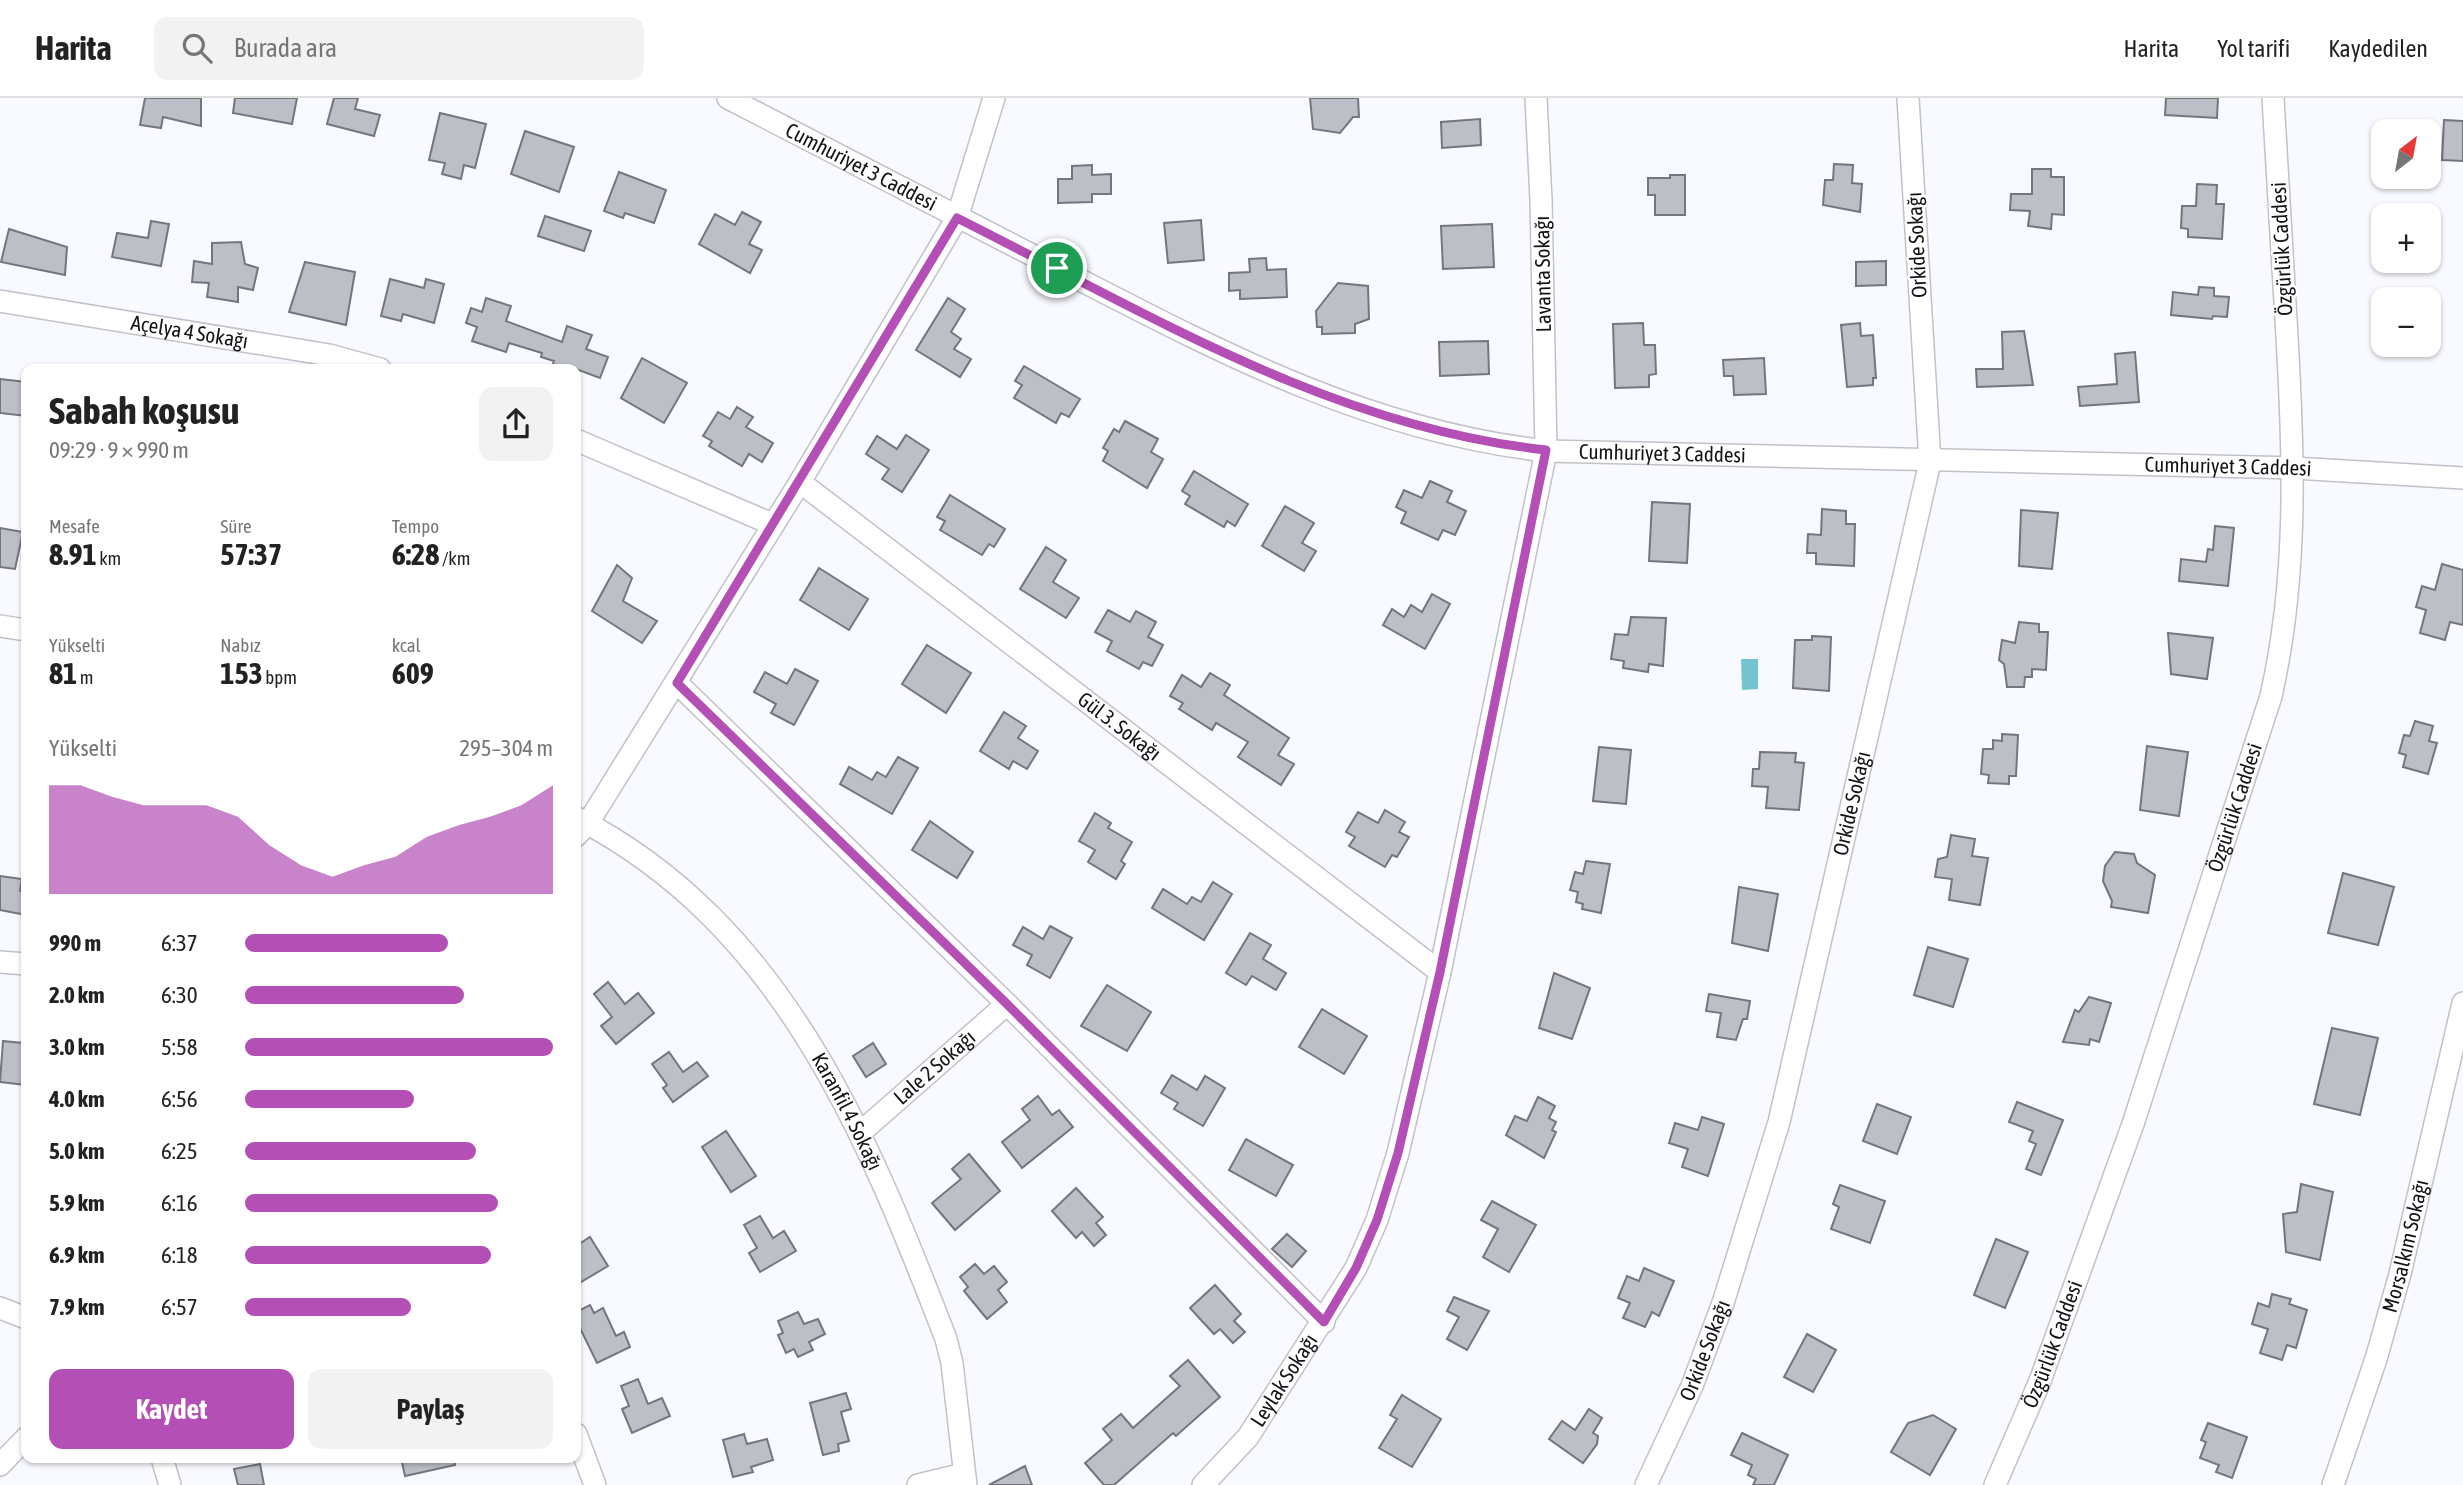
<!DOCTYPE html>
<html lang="tr">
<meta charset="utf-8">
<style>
body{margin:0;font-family:"Asap Condensed",sans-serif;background:#f2f2f2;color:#222;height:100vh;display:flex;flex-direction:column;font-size:26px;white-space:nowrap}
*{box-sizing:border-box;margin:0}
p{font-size:23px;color:#767676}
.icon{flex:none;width:38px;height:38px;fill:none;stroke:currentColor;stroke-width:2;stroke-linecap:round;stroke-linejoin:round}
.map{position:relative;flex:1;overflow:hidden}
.sheet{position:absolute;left:21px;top:266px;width:560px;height:1099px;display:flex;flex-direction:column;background:#fff;border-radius:14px;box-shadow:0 2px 5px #0004}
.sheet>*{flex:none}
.needle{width:46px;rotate:31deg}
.tools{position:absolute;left:2371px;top:21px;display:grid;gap:14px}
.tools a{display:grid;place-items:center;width:70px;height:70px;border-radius:14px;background:#fff;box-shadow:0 2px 5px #0004;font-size:35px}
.pin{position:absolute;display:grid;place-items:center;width:60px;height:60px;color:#fff;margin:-30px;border:4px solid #fff;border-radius:50%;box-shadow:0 2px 7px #0007}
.round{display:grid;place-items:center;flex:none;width:74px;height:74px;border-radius:14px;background:#f2f2f2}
.head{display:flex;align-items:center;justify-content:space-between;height:119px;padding:0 28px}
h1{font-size:38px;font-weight:700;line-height:52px}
.figures{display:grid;grid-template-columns:repeat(3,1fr);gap:10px;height:119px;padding:7px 28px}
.figures div{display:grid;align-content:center}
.figures b{font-size:30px;font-weight:700}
.figures small{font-size:19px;font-weight:400}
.figures p{font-size:19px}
.chart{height:196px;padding:14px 28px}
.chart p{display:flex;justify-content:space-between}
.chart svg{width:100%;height:126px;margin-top:7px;fill:#b34fb5;opacity:.7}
.cta{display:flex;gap:14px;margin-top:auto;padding:14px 28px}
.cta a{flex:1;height:80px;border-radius:14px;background:#b34fb5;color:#fff;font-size:28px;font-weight:700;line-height:80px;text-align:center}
.cta a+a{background:#f2f2f2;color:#222}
ul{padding:0 28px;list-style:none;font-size:23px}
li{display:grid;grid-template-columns:112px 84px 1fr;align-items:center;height:52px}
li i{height:18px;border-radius:9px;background:#b34fb5}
header{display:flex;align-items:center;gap:42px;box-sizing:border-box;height:98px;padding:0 35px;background:#fff;border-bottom:2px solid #e0e0e0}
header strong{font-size:33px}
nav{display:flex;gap:38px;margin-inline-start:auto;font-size:24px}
.search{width:490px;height:63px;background:#f2f2f2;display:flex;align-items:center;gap:18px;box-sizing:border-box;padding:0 24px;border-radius:14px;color:#767676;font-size:26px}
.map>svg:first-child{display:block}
</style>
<header>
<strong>Harita</strong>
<div class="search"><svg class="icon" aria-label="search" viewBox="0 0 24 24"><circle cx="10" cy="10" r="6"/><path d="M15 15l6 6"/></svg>Burada ara</div>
<nav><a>Harita</a><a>Yol tarifi</a><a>Kaydedilen</a></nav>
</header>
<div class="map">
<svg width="2463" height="1387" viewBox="0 0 2463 1387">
<rect width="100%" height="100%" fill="#f9faff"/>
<!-- water -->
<polygon fill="#75c3d2" points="1741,561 1758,561 1758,591 1742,592"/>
<!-- building -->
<g fill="#bdbfc6" stroke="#75767d" stroke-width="2">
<polygon points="145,0 201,0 201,28 163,19 161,30 140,27"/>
<polygon points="235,0 297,0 292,26 233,15"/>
<polygon points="334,0 358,0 355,11 380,17 374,38 327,26"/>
<polygon points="1310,0 1358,0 1359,19 1353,19 1340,35 1313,31"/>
<polygon points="2166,0 2218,0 2217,20 2165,17"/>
<polygon points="440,15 486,26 475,70 464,67 461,81 442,76 445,65 429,62"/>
<polygon points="1480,21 1481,47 1442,50 1441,24"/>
<polygon points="2444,22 2463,23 2463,63 2442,62"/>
<polygon points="525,33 574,49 559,94 511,76"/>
<polygon points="1834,66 1853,67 1852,85 1862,86 1860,114 1823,107 1825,82 1833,82"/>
<polygon points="1092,67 1092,77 1111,76 1111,96 1092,96 1092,104 1058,105 1058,81 1072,81 1072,68"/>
<polygon points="2032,71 2051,71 2051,79 2064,79 2064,117 2052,116 2051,131 2028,128 2030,113 2010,112 2011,96 2032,96"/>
<polygon points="619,74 666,92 654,125 625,115 623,120 604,113"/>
<polygon points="1670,77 1685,77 1685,117 1655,117 1655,97 1648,97 1648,80 1670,80"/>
<polygon points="2197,86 2217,87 2216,106 2224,106 2222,141 2188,139 2188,131 2181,130 2182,108 2196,108"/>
<polygon points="742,114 761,124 749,146 762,152 750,175 699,146 715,116 735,127"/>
<polygon points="545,118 591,133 584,153 538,138"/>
<polygon points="1201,122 1204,162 1168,165 1164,125"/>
<polygon points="151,123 169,126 161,168 112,159 117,135 148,140"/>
<polygon points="1492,126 1494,169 1443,171 1441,128"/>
<polygon points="9,131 67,149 65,177 1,164"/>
<polygon points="241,144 245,166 258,170 253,192 238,189 238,204 207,199 209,185 192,184 194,163 212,166 212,145"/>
<polygon points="1266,160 1267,172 1286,171 1287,199 1240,201 1240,192 1229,193 1229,175 1250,174 1249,161"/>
<polygon points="1886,163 1886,187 1856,188 1856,164"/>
<polygon points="305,164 355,174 346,227 289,214"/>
<polygon points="390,181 424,190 426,181 444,186 434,225 403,216 401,223 381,218"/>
<polygon points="1338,185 1368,188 1369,221 1355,226 1355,235 1322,236 1322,229 1317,229 1316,213"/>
<polygon points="2199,189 2214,190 2214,198 2229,199 2227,219 2213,218 2212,221 2171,217 2173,194 2198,197"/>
<polygon points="486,200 511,208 506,223 562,244 567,228 592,237 586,251 608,259 600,280 576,271 551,271 554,263 541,259 542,255 509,245 506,254 472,243 477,229 466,225 471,210 482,214"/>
<polygon points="948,200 965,211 951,234 961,241 954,251 971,261 960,279 916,252"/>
<polygon points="1643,225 1644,247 1655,247 1656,276 1649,277 1649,289 1615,290 1613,226"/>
<polygon points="1860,225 1861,238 1873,237 1876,280 1873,280 1873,287 1847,289 1841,227"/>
<polygon points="2024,233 2033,287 1977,289 1976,271 2003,271 2002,234"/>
<polygon points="1488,243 1489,276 1440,278 1439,244"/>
<polygon points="2135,254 2139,304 2080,308 2078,289 2117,286 2115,256"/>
<polygon points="642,260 687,285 664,325 621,300"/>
<polygon points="1764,260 1766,296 1734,297 1733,278 1724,278 1723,262"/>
<polygon points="1024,268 1080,301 1069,319 1061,315 1056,325 1014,300 1022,287 1015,283"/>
<polygon points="0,281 26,284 26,318 0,315"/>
<polygon points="737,309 753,319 746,329 773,345 762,364 749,356 742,368 709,348 712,343 703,338 718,314 730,321"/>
<polygon points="1125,323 1158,341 1151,354 1163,361 1147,390 1103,363 1108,353 1103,350 1114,331 1119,334"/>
<polygon points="906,337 929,352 902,394 882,381 889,371 866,356 877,338 897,351"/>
<polygon points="1194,373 1248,406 1235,428 1227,423 1224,429 1185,406 1190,398 1182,393"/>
<polygon points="1430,383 1452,393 1447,404 1466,413 1455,437 1443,432 1438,442 1401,425 1406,414 1396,409 1404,392 1422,400"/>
<polygon points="950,397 1005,431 994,449 989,446 982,457 940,432 945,423 937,419"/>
<polygon points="1652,404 1690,406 1687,465 1649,463"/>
<polygon points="1285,408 1314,425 1302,445 1316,453 1304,473 1262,448"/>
<polygon points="1822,411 1846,413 1846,426 1855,426 1854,468 1816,466 1816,455 1807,455 1808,436 1821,437"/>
<polygon points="2021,412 2058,415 2052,471 2019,468"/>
<polygon points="2215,428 2234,430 2228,488 2179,483 2181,461 2206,464 2208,451 2213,452"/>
<polygon points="0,430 23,434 15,471 0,469"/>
<polygon points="1046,449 1066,462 1053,484 1079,500 1066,520 1020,491"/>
<polygon points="2442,466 2463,472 2463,527 2450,524 2445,542 2420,535 2426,512 2416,509 2422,488 2435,492"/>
<polygon points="617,467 632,480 623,503 657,523 642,545 592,513"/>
<polygon points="819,470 868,501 849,532 800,502"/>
<polygon points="1432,496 1450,506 1425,551 1383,527 1392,511 1404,519 1411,507 1422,514"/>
<polygon points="1108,512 1130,524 1136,513 1156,524 1148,539 1163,547 1152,568 1143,564 1139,571 1107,553 1112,543 1095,534"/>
<polygon points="1631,519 1666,520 1663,568 1649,566 1648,574 1623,570 1624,563 1611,561 1615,536 1628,537"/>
<polygon points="2019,524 2039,526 2039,534 2048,534 2046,572 2032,571 2032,579 2025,579 2024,589 2007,589 2004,566 1999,562 2002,542 2015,545"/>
<polygon points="2168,535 2213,540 2207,581 2171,576"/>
<polygon points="1812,538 1831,539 1829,593 1793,590 1795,542 1812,542"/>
<polygon points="927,547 971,575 946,615 902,586"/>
<polygon points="795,571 818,583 794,627 771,615 776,606 754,594 765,574 787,586"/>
<polygon points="1210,575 1230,587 1224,597 1289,640 1278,657 1294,666 1281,687 1238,659 1248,644 1216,625 1212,632 1179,611 1183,605 1170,598 1182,577 1201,589"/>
<polygon points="1004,614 1026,628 1018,640 1038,653 1027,671 1013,663 1009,671 980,653"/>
<polygon points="2415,623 2433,628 2429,643 2437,645 2428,676 2403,669 2406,657 2399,655 2404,637 2410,638"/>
<polygon points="2002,636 2018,637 2016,678 2009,678 2009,686 1988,685 1989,677 1981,676 1983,651 1993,651 1993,642 2002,643"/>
<polygon points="2147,648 2188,654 2179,718 2140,712"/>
<polygon points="1599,649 1631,652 1626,706 1593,703"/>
<polygon points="1760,654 1796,655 1795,664 1804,665 1799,712 1766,710 1768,689 1752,688 1753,671 1759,671"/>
<polygon points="898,659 918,670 892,716 840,686 849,669 872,682 877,674 886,679"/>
<polygon points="1385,712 1405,724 1399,734 1409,739 1397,759 1392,757 1385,769 1349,748 1355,739 1346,734 1358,714 1378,725"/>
<polygon points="1095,715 1111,725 1108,730 1132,744 1121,763 1125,766 1116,781 1088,764 1095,752 1079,743"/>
<polygon points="930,723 973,754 957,780 912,752"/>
<polygon points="1951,737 1975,741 1972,758 1988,760 1980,807 1949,802 1952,781 1935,779 1938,761 1947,759"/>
<polygon points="2115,754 2134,756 2137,765 2155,777 2148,815 2111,809 2112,803 2103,783 2105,768"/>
<polygon points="1586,763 1610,766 1601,815 1582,811 1583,806 1576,804 1578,794 1570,792 1575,774 1583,776"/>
<polygon points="2343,775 2394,789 2378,847 2328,835"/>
<polygon points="0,778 22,781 20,793 26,794 26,817 0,812"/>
<polygon points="1213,784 1232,796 1204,842 1152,810 1163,791 1187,806 1192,799 1201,804"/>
<polygon points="1739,789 1778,796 1768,853 1732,845"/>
<polygon points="1050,828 1072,840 1050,880 1027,867 1032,857 1013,847 1023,829 1043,841"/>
<polygon points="1250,835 1271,847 1263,861 1286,875 1276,892 1252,878 1246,887 1226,875"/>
<polygon points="1928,849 1968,861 1953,909 1914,897"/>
<polygon points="1554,875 1590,890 1572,941 1539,930"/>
<polygon points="608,884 625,906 638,895 654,915 616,946 601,928 612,919 594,896"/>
<polygon points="1107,887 1151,914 1127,953 1081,928"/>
<polygon points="1709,896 1750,903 1747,921 1743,921 1736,942 1717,939 1721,915 1706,913"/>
<polygon points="2089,899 2111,905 2099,944 2090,941 2089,947 2063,944 2075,912 2079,914"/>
<polygon points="1322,911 1367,938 1344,976 1299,949"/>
<polygon points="2332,930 2378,940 2360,1017 2314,1006"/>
<polygon points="3,943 23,945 26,987 0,984"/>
<polygon points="873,945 886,966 866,979 853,958"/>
<polygon points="669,954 683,974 697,964 708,978 673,1004 663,990 667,987 652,966"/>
<polygon points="1172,977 1197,992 1205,978 1225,990 1203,1028 1174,1011 1178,1005 1161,995"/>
<polygon points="1038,998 1052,1017 1059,1012 1073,1029 1022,1070 1002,1044 1030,1022 1022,1011"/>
<polygon points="1538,999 1555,1008 1549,1020 1556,1024 1552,1032 1556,1034 1544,1060 1506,1037 1515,1018 1527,1023"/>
<polygon points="2017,1004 2063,1022 2041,1077 2026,1071 2036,1046 2029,1043 2033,1033 2009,1024"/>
<polygon points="1877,1006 1911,1019 1897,1056 1863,1043"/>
<polygon points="1702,1019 1724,1026 1708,1078 1682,1069 1688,1051 1669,1045 1675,1025 1698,1032"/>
<polygon points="726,1033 756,1078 731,1094 702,1049"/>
<polygon points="1246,1041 1293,1067 1276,1098 1229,1072"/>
<polygon points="969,1056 1000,1093 955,1132 932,1105 961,1081 952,1071"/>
<polygon points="2301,1086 2333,1094 2320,1162 2286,1154 2283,1116 2297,1114"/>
<polygon points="1840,1087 1885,1103 1870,1145 1831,1131 1839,1109 1833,1106"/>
<polygon points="1076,1090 1103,1119 1096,1125 1106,1137 1094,1148 1082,1134 1076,1140 1052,1113"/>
<polygon points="1492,1103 1536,1127 1509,1174 1483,1159 1498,1131 1481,1122"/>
<polygon points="760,1118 773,1140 784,1133 796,1153 760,1174 749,1155 757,1150 744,1127"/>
<polygon points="1287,1136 1306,1153 1292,1169 1272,1151"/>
<polygon points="590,1139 608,1168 576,1187 576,1148"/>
<polygon points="1996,1141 2028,1154 2005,1210 1974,1197"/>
<polygon points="975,1166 984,1176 994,1168 1007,1184 998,1192 1007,1204 987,1221 964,1193 968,1189 960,1179"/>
<polygon points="1644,1170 1674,1183 1659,1218 1652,1214 1645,1229 1623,1220 1630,1205 1618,1200 1627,1178 1639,1183"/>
<polygon points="1215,1187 1241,1216 1234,1223 1245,1234 1233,1245 1220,1231 1214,1236 1190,1210"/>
<polygon points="2272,1196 2291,1201 2289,1206 2307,1212 2296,1250 2287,1247 2282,1262 2260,1255 2268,1231 2252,1226 2258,1205 2269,1209"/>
<polygon points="1454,1199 1489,1213 1467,1252 1447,1241 1459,1219 1447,1213"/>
<polygon points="590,1207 594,1215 603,1210 616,1238 624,1234 630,1249 597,1265 576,1222 576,1214"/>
<polygon points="798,1214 804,1226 818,1221 825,1236 809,1244 813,1252 798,1259 794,1251 786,1255 778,1237 783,1235 778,1223"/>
<polygon points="1807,1236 1836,1252 1813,1294 1784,1279"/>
<polygon points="1188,1262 1220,1299 1176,1338 1173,1335 1114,1387 1104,1387 1085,1365 1112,1342 1103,1331 1121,1316 1133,1330 1180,1288 1170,1278"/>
<polygon points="638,1281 648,1306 662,1300 670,1318 632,1335 622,1311 629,1308 621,1288"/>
<polygon points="846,1295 851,1311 841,1314 849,1343 838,1346 839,1353 823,1357 810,1305"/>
<polygon points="1402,1297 1441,1321 1412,1369 1379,1350 1397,1321 1390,1317"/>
<polygon points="1589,1311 1602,1320 1593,1335 1598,1338 1597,1346 1583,1365 1549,1341 1562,1323 1575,1332"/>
<polygon points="1933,1317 1956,1331 1930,1377 1891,1354 1908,1325"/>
<polygon points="2208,1325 2247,1339 2232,1380 2216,1374 2219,1367 2200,1360 2206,1344 2201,1342"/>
<polygon points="1742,1335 1788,1357 1774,1387 1753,1387 1756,1381 1748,1377 1752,1367 1731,1357"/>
<polygon points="744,1336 747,1346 767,1341 773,1362 751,1369 753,1374 733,1379 723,1342"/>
<polygon points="401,1360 454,1360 455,1367 405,1378"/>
<polygon points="260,1366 264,1387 238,1387 234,1371"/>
<polygon points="1025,1368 1032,1387 989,1387"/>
</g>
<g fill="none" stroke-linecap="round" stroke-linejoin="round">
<defs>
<g id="minor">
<path id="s1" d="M728,0C839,58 951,115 1063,173C1220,254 1368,333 1546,353L2294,370L2463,380"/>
<path id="s2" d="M0,203L329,257L380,271"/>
<polyline points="576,342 772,426"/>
<path id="s3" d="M800,384L1440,874"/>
<polyline points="0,528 26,532"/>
<polyline points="677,585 1007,906 1324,1224"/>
<path id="s4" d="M577,720C782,826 867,1036 946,1241L952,1265L966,1387"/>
<polyline points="576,738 588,725 800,384 957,120 994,0"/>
<polyline points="0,864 26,866"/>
<path id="s5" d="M861,1034L1007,906"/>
<polyline points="0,1210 26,1220"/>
<polyline points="576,1336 595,1387"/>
<polyline points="162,1360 170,1387"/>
<polyline points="0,1367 26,1340"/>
<polyline points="918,1387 964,1376"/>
<path id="s6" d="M1203,1387L1248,1339L1356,1170L1377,1122L1398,1055L1440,874L1546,353L1541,102L1536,0"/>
<path id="s7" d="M1646,1387L1692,1288L1723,1205L1779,1024L1930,364L1908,0"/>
<path id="s8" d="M1995,1387L2040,1283L2133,1026L2271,598C2298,479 2294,360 2287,239C2282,159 2278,80 2273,0"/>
<path id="s9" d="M2333,1387L2376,1261L2400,1176L2463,905"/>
</g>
</defs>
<!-- minor casing -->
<use href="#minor" stroke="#c1c2c9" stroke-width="24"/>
<!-- minor -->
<use href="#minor" stroke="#fff" stroke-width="21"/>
</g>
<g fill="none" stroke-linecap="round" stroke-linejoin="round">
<defs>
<path id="route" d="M957,120C1147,215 1332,329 1546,352L1440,874L1398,1055L1377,1122L1356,1170L1324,1224L1007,906L677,585Z"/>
</defs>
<!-- route casing -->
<use href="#route" stroke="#fff" stroke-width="14"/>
<!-- route -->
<use href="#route" stroke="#b34fb5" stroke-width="9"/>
</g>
<g text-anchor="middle" stroke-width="5" stroke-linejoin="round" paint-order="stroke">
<!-- street labels -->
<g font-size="21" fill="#141417" stroke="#fff">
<text dy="7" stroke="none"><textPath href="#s1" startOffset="150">Cumhuriyet 3 Caddesi</textPath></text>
<text transform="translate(1917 147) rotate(-93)" y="7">Orkide Sokağı</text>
<text transform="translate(2282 151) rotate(-93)" y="7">Özgürlük Caddesi</text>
<text transform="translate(1543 176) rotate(-91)" y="7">Lavanta Sokağı</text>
<text dy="7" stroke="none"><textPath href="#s2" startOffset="192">Açelya 4 Sokağı</textPath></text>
<text dy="7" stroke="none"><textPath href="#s1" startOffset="1012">Cumhuriyet 3 Caddesi</textPath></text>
<text dy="7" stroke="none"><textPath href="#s1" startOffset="1578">Cumhuriyet 3 Caddesi</textPath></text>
<text dy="7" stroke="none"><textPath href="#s3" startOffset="402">Gül 3. Sokağı</textPath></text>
<text dy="7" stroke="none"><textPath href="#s7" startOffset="714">Orkide Sokağı</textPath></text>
<text dy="7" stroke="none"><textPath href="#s8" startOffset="719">Özgürlük Caddesi</textPath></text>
<text dy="7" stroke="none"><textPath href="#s5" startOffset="98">Lale 2 Sokağı</textPath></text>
<text dy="7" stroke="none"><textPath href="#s4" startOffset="406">Karanfil 4 Sokağı</textPath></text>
<text dy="7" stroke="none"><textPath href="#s9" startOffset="250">Morsalkım Sokağı</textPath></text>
<text dy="7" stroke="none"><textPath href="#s8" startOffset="152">Özgürlük Caddesi</textPath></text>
<text dy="7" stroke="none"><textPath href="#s7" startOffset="147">Orkide Sokağı</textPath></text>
<text dy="7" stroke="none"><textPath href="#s6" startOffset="133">Leylak Sokağı</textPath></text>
</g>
</g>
</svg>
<div class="tools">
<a><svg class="needle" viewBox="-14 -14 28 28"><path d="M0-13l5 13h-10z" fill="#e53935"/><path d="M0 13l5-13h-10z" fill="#767676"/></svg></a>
<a>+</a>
<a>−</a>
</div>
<div class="pin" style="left:1057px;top:170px;background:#1e9e55"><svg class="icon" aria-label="arrive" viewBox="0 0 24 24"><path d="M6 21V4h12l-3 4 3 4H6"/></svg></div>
<section class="sheet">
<div class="head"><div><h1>Sabah koşusu</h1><p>09:29 · 9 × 990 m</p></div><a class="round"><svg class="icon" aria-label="share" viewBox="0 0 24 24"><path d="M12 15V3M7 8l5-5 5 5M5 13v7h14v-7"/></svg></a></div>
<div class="figures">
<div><p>Mesafe</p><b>8.91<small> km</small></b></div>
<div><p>Süre</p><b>57:37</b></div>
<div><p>Tempo</p><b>6:28<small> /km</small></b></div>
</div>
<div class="figures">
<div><p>Yükselti</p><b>81<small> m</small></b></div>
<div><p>Nabız</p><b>153<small> bpm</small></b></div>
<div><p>kcal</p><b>609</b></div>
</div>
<div class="chart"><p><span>Yükselti</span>295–304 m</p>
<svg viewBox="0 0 160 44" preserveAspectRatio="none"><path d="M0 44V6L10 6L20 10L30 13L40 13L50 13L60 17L70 27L80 34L90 38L100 34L110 31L120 24L130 20L140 17L150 13L160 6V44z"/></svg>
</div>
<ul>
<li><b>990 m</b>6:37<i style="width:66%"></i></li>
<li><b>2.0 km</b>6:30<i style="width:71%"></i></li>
<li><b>3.0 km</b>5:58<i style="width:100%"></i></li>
<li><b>4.0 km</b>6:56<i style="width:55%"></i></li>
<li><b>5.0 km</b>6:25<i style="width:75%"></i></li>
<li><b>5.9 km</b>6:16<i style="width:82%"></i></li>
<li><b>6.9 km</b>6:18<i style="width:80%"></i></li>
<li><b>7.9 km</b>6:57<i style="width:54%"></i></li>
</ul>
<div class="cta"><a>Kaydet</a><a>Paylaş</a></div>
</section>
</div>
